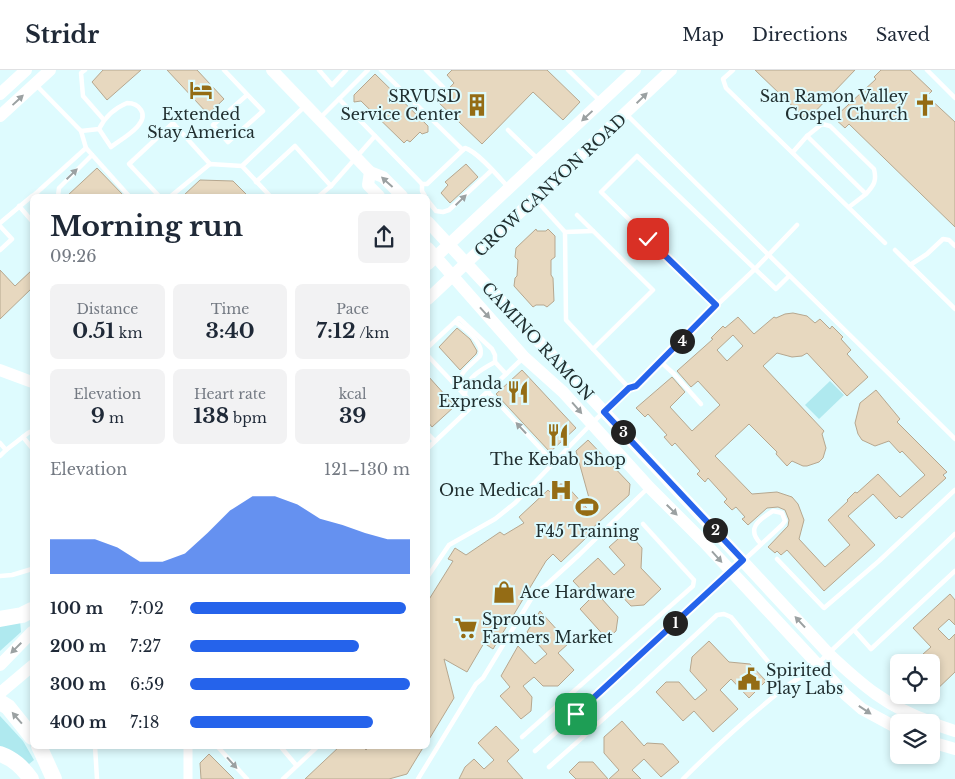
<!DOCTYPE html>
<meta charset="utf-8">
<style>
body{margin:0;font-family:"Libre Baskerville",serif;background:#f2f2f3;color:#1f2937;height:100vh;display:flex;flex-direction:column;font-size:19px;white-space:nowrap}
*{box-sizing:border-box;margin:0}
p{font-size:16px;color:#747a83}
.icon{flex:none;width:28px;height:28px;fill:none;stroke:currentColor;stroke-width:2;stroke-linecap:round;stroke-linejoin:round}
.map{position:relative;flex:1;overflow:hidden}
.panel{position:absolute;left:30px;top:124px;width:400px;height:555px;display:flex;flex-direction:column;background:#fff;border-radius:8px;box-shadow:0 2px 8px #0003}
.panel>*{flex:none}
.tools{position:absolute;left:890px;top:584px;display:grid;gap:10px}
.tools a{display:grid;place-items:center;width:50px;height:50px;border-radius:8px;background:#fff;box-shadow:0 2px 8px #0003;font-size:25px}
.pin{position:absolute;display:grid;place-items:center;width:42px;height:42px;color:#fff;margin:-21px;border-radius:10px;box-shadow:0 2px 8px #0006}
.km{position:absolute;width:25px;height:25px;margin:-12px;border-radius:50%;background:#222;color:#fff;font-size:14px;line-height:25px;text-align:center}
.round{display:grid;place-items:center;flex:none;width:52px;height:52px;border-radius:8px;background:#f2f2f3}
.headline{display:flex;align-items:center;justify-content:space-between;height:85px;padding:0 20px}
h1{font-size:28px;font-weight:800;line-height:38px}
.stats{display:grid;grid-template-columns:repeat(3,1fr);gap:8px;height:85px;padding:5px 20px}
.stats div{display:grid;align-content:center;border-radius:8px;background:#f2f2f3;text-align:center}
.stats b{font-size:21px;font-weight:800}
.stats small{font-size:14px;font-weight:400}
.stats p{font-size:14px}
.chart{height:140px;padding:10px 20px}
.chart p{display:flex;justify-content:space-between}
.chart svg{width:100%;height:90px;margin-top:5px;fill:#2563eb;opacity:.7}
ul{padding:0 20px;list-style:none;font-size:16px}
li{display:grid;grid-template-columns:80px 60px 1fr;align-items:center;height:38px}
li i{height:12px;border-radius:6px;background:#2563eb}
header{display:flex;align-items:center;gap:30px;box-sizing:border-box;height:70px;padding:0 25px;background:#fff;border-bottom:1px solid #e0e1e3}
header strong{font-size:24px}
nav{display:flex;gap:28px;margin-inline-start:auto;font-size:18px}
.map>svg:first-child{display:block}
</style>
<header>
<strong>Stridr</strong>
<nav><a>Map</a><a>Directions</a><a>Saved</a></nav>
</header>
<div class="map">
<svg width="955" height="709" viewBox="0 0 955 709">
<rect width="100%" height="100%" fill="#defbfe"/>
<!-- green -->
<g fill="#afe9ef">
<polygon points="830,311 844,325 819,349 805,335"/>
<polygon points="20,550 21,562 0,581 0,551"/>
<polygon points="0,646 23,671 34,690 29,694 0,677"/>
</g>
<!-- building -->
<g fill="#e7d8bf" stroke="#b6a78f" fill-rule="evenodd">
<polygon points="103,0 141,0 107,30 92,12"/>
<polygon points="167,0 197,0 224,29 208,44"/>
<polygon points="452,0 547,0 580,32 563,50 533,22 482,74 437,31 454,13 447,5"/>
<polygon points="755,0 855,0 807,50"/>
<polygon points="881,0 910,0 932,21 927,26 955,52 955,157 849,54 845,58 834,48 876,9 874,7"/>
<polygon points="375,4 428,56 428,62 422,64 420,62 410,72 407,70 404,73 361,31 354,32 354,25"/>
<polygon points="466,94 478,107 450,133 441,123 448,115 445,112"/>
<polygon points="97,98 124,126 67,126"/>
<polygon points="200,110 233,111 248,126 183,126"/>
<polygon points="536,159 537,161 546,161 548,159 555,166 555,187 551,190 551,205 553,208 554,231 547,237 544,235 536,235 533,237 514,216 515,208 517,206 518,190 515,187 516,178"/>
<polygon points="0,200 15,216 32,200 32,218 0,249"/>
<path d="M793,243L807,246L815,253L820,249L830,259L832,256L843,267L841,269L851,280L847,284L868,307L847,326L807,283L802,286L792,287L777,283L763,296L824,361L822,364L826,378L823,388L819,392L807,396H803L792,391L787,396L776,384L777,382L749,354L715,386L752,424L777,422L792,427L798,434L804,450L799,469L825,497L850,475L828,450L848,431L847,430L855,422L857,423L878,404L900,427L925,405L902,381L900,383L889,371L875,376L862,370L858,364L855,353L860,333L876,320L900,349L897,352L947,402L943,405L946,408L902,448L899,446L896,449L873,424L848,446L875,475L824,521L787,480L781,485L777,481L775,483L768,477L788,456L789,450L785,440L778,437L767,438L748,455L742,449L745,447L736,437L732,440L724,432L727,429L708,408L705,412L697,404L700,401L675,373L672,376L664,367L667,365L648,344L645,347L636,338L672,307L685,322L670,337L692,361L720,335L698,311L691,317L677,301L713,269L711,268L723,256L725,258L738,247L754,264L774,247L776,248L785,244ZM733,265L743,276L727,291L717,280Z"/>
<polygon points="457,258 470,269 477,281 476,284 460,300 439,277"/>
<polygon points="522,300 576,358 550,382 496,324"/>
<polygon points="428,306 455,336 432,357 428,352"/>
<polygon points="588,370 630,414 629,425 588,462 590,464 561,492 553,484 546,491 493,579 484,573 467,602 444,589 454,628 428,671 428,531 453,491 448,489 455,478 466,485 500,462 504,465 524,453 519,447 548,420 550,422 560,414 565,414 594,446 576,381"/>
<polygon points="627,461 642,478 641,498 661,519 644,535 631,536 614,518 602,529 618,547 616,561 607,569 580,539 590,529 573,511 598,488 614,505 625,495 609,477"/>
<polygon points="950,524 955,530 955,555 949,549 938,559 949,570 955,564 955,602 931,625 931,592 914,592 931,577 913,558"/>
<polygon points="540,541 569,573 558,583 574,600 558,616 543,616 534,607 523,616 532,627 531,641 521,649 500,626 510,617 501,606 518,576 535,594 547,584 527,562"/>
<polygon points="709,571 729,592 750,594 766,611 749,628 731,609 720,620 738,639 713,662 694,641 683,651 656,622 666,612 679,612 695,630 707,620 690,601 692,587"/>
<polygon points="622,651 644,676 647,673 663,674 679,692 661,707 644,689 632,700 641,709 609,709 619,700 604,683 604,667"/>
<polygon points="496,656 519,680 507,691 523,709 459,709 465,697 474,689 484,699 494,690 478,673"/>
<polygon points="340,676 362,676 366,680 370,676 424,676 407,704 389,709 305,709"/>
<polygon points="209,684 234,709 201,709 200,693"/>
<polygon points="579,692 593,692 608,709 576,709 569,702"/>
</g>
<g fill="none" stroke-linecap="round" stroke-linejoin="round">
<!-- lane -->
<g stroke="#fff" stroke-width="4.5">
<polyline points="85,0 81,3 83,26 104,50"/>
<polyline points="224,0 263,41 228,72 213,55 247,25"/>
<polyline points="319,0 332,15 346,0"/>
<polyline points="381,0 463,80"/>
<polyline points="426,0 443,17"/>
<polyline points="568,0 600,31"/>
<polyline points="733,0 723,9 726,18 885,173"/>
<polyline points="927,0 955,28"/>
<polyline points="36,15 81,61 86,78 129,126"/>
<path d="M339,29L422,114H427L465,78C478,82 498,106 508,117"/>
<polyline points="627,45 955,369"/>
<polyline points="320,48 368,0"/>
<polyline points="508,60 538,89"/>
<path d="M81,61L99,59C105,47 115,38 127,33C133,33 138,35 141,40C150,54 121,69 111,77L99,59"/>
<polyline points="793,82 807,66"/>
<polyline points="242,96 305,36"/>
<polyline points="256,112 295,76 331,116"/>
<polyline points="422,114 422,121 425,126"/>
<polyline points="33,126 86,78"/>
<polyline points="58,126 59,118 92,85"/>
<polyline points="159,126 129,94 173,53 210,94"/>
<polyline points="171,126 210,94 242,96 270,126"/>
<polyline points="319,126 331,116 375,66"/>
<polyline points="536,130 565,162"/>
<polyline points="428,131 436,141 443,142 449,140 492,100"/>
<polyline points="19,136 32,151"/>
<path d="M849,137L866,124L807,66L822,54L830,56L874,99C877,111 874,115 866,124"/>
<polyline points="577,145 653,220 593,279"/>
<polyline points="0,153 32,126"/>
<polyline points="0,156 12,169 0,180"/>
<polyline points="593,161 565,162 566,250 629,318"/>
<polyline points="895,180 955,239"/>
<polyline points="910,195 927,184 943,169 949,170 955,176"/>
<polyline points="717,235 601,122 637,86 776,219 789,206"/>
<path d="M455,252C465,258 485,274 480,286C464,302 453,304 466,327"/>
<polyline points="428,277 459,248 492,279 495,285 495,292 506,304"/>
<polyline points="428,286 474,335"/>
<polyline points="661,292 674,304 701,334"/>
<polyline points="488,322 554,393"/>
<path d="M465,324C465,308 482,299 495,292"/>
<polyline points="428,364 435,371"/>
<polyline points="23,367 32,378"/>
<polyline points="0,373 6,380 28,363 32,361"/>
<polyline points="428,378 523,288"/>
<polyline points="0,386 6,380"/>
<polyline points="777,489 824,538 879,491 955,420"/>
<polyline points="0,506 12,505 32,499"/>
<polyline points="428,506 449,475 495,449 515,433 591,354 629,318 637,316 717,235 755,199 797,155"/>
<polyline points="854,560 871,579 955,501"/>
<polyline points="522,667 693,516 694,510 643,454"/>
<polyline points="95,676 97,709"/>
<polyline points="217,676 247,709"/>
<polyline points="280,676 296,695"/>
<path d="M535,681L618,607L782,455L785,451L782,443L773,441C758,450 746,459 761,474"/>
<polyline points="549,697 636,620 717,545 724,544 731,547 775,600"/>
<polyline points="283,709 318,676"/>
<polyline points="418,709 476,614 483,608 534,524 545,516 579,485 649,417"/>
<path d="M683,709C715,677 748,647 783,619C792,611 803,607 812,599L955,464"/>
</g>
<!-- street -->
<polyline stroke="#fff" stroke-width="9" points="188,709 188,676"/>
<!-- secondary -->
<g stroke="#fff" stroke-width="12">
<polyline points="272,0 370,102 383,107 402,126"/>
<polyline points="0,24 26,0"/>
<polyline points="0,46 50,0"/>
<polyline points="370,102 368,115 379,126"/>
<path d="M428,152L829,584C862,615 887,637 931,652"/>
<polyline points="428,178 524,287 563,322 649,417 703,471 846,625 862,639 899,659"/>
<polyline points="428,194 635,0"/>
<polyline points="428,229 671,0"/>
<polyline points="0,300 32,312"/>
<polyline points="0,595 32,562"/>
<polyline points="0,623 32,596"/>
<polyline points="931,653 955,661"/>
<polyline points="931,672 955,679"/>
</g>
<!-- highway -->
<g stroke="#fff" stroke-width="16">
<polyline points="0,549 22,545 32,540"/>
<polyline points="0,632 8,637 32,667"/>
<polyline points="39,676 54,709"/>
<path d="M0,684C14,689 22,697 31,709"/>
</g>
</g>
<!-- one-way arrows -->
<defs><path id="oneway-solid" d="M-6-.8H1V-3.2L6.5 0L1 3.2V.8H-6Z" transform="scale(1.25)"/></defs>
<g fill="#9ba1a2">
<use href="#oneway-solid" transform="translate(642 28) rotate(-44)"/>
<use href="#oneway-solid" transform="translate(18 30) rotate(-43)"/>
<use href="#oneway-solid" transform="translate(587 46) rotate(137)"/>
<use href="#oneway-solid" transform="translate(72 104) rotate(-44)"/>
<use href="#oneway-solid" transform="translate(387 112) rotate(-138)"/>
<use href="#oneway-solid" transform="translate(461 130) rotate(-44)"/>
<use href="#oneway-solid" transform="translate(485 243) rotate(48)"/>
<use href="#oneway-solid" transform="translate(577 338) rotate(49)"/>
<use href="#oneway-solid" transform="translate(521 358) rotate(-133)"/>
<use href="#oneway-solid" transform="translate(672 440) rotate(45)"/>
<use href="#oneway-solid" transform="translate(717 487) rotate(48)"/>
<use href="#oneway-solid" transform="translate(800 552) rotate(-133)"/>
<use href="#oneway-solid" transform="translate(16 578) rotate(135)"/>
<use href="#oneway-solid" transform="translate(865 640) rotate(34)"/>
<use href="#oneway-solid" transform="translate(17 648) rotate(-131)"/>
<use href="#oneway-solid" transform="translate(232 693) rotate(48)"/>
</g>
<g fill="none" stroke-linecap="round" stroke-linejoin="round">
<defs>
<polyline id="route" points="576,644 743,490 604,342 629,318 636,316 716,235 648,169"/>
</defs>
<!-- route casing -->
<use href="#route" stroke="#fff" stroke-width="10"/>
<!-- route -->
<use href="#route" stroke="#2563eb" stroke-width="6"/>
</g>
<!-- icons -->
<defs>
<symbol id="hotel-bare" viewBox="-9 -9 18 18"><path d="M-6-4.5h1.5V1H6V5H4.5V3h-9V5H-6ZM-4 0a1.8 1.8 0 1 1 3.6 0ZM.5 0V-2.5h3Q6-2.5 6 0Z" fill="#946c15" stroke="#defbfe" stroke-width="2.5" paint-order="stroke"/></symbol>
<symbol id="building-bare" viewBox="-9 -9 18 18"><path d="M-4-6H4V6H1V3H-1V6H-4ZM-2.5-4.3h1.7v1.8h-1.7ZM.8-4.3h1.7v1.8H.8ZM-2.5-1h1.7V.8h-1.7ZM.8-1h1.7V.8H.8Z" fill="#946c15" stroke="#defbfe" stroke-width="2.5" paint-order="stroke"/></symbol>
<symbol id="church-bare" viewBox="-9 -9 18 18"><path d="M-1.2-6h2.4v3.5h3.3v2.4h-3.3V6h-2.4V-.1h-3.3v-2.4h3.3Z" fill="#946c15" stroke="#defbfe" stroke-width="2.5" paint-order="stroke"/></symbol>
<symbol id="restaurant-bare" viewBox="-9 -9 18 18"><path d="M-5-6h1v4h1v-4h1v4h1v-4h1v5L-1.5 .5V6h-2V.5L-5-1ZM5-6V6H3V1.5H1.5Q1.5-4 5-6Z" fill="#946c15" stroke="#defbfe" stroke-width="2.5" paint-order="stroke"/></symbol>
<symbol id="hospital-bare" viewBox="-9 -9 18 18"><path d="M-5-5h3v3.5h4V-5h3V5h-3V1.5h-4V5h-3Z" fill="#946c15" stroke="#defbfe" stroke-width="2.5" paint-order="stroke"/></symbol>
<symbol id="stadium-bare" viewBox="-9 -9 18 18"><path d="M0-5a6.5 5 0 1 0 0 10a6.5 5 0 1 0 0-10ZM-3.5-1.8h7v3.6h-7Z" fill="#946c15" stroke="#defbfe" stroke-width="2.5" paint-order="stroke"/></symbol>
<symbol id="shop-bare" viewBox="-9 -9 18 18"><path d="M-5-2.5h2.3a2.7 3.5 0 0 1 5.4 0H5L5.5 6h-11ZM-1.5-2.5h3a1.5 2.3 0 0 0-3 0Z" fill="#946c15" stroke="#defbfe" stroke-width="2.5" paint-order="stroke"/></symbol>
<symbol id="supermarket-bare" viewBox="-9 -9 18 18"><path d="M-6-5.5h2.5l.6 2H6L4.5 2H-2.5L-4.4-4H-6ZM-1.5 3.2a1.3 1.3 0 1 0 .1 0ZM3 3.2a1.3 1.3 0 1 0 .1 0Z" fill="#946c15" stroke="#defbfe" stroke-width="2.5" paint-order="stroke"/></symbol>
<symbol id="civic-bare" viewBox="-9 -9 18 18"><path d="M-.6-6.5H3V-4.5H.6V-3L4-1V1h2V6H-6V1h2V-1L-.6-3ZM-1.2 2.5V6h2.4V2.5Z" fill="#946c15" stroke="#defbfe" stroke-width="2.5" paint-order="stroke"/></symbol>
</defs>
<g fill-rule="evenodd">
<use href="#hotel-bare" x="185" y="4" width="32" height="32"/>
<use href="#building-bare" x="461" y="19" width="32" height="32"/>
<use href="#church-bare" x="909" y="19" width="32" height="32"/>
<use href="#restaurant-bare" x="502" y="306" width="32" height="32"/>
<use href="#restaurant-bare" x="542" y="349" width="32" height="32"/>
<use href="#hospital-bare" x="545" y="404" width="32" height="32"/>
<use href="#stadium-bare" x="571" y="421" width="32" height="32"/>
<use href="#shop-bare" x="488" y="506" width="32" height="32"/>
<use href="#supermarket-bare" x="450" y="542" width="32" height="32"/>
<use href="#civic-bare" x="733" y="593" width="32" height="32"/>
</g>
<g text-anchor="middle" stroke-width="4" stroke-linejoin="round" paint-order="stroke">
<!-- poi labels -->
<g font-size="16" fill="#212f30" stroke="#defbfe" text-anchor="end">
<text x="461" y="32">SRVUSD<tspan x="461" dy="18">Service Center</tspan></text>
<text x="908" y="32">San Ramon Valley<tspan x="908" dy="18">Gospel Church</tspan></text>
<text x="201" y="50" text-anchor="middle">Extended<tspan x="201" dy="18">Stay America</tspan></text>
<text x="502" y="319">Panda<tspan x="502" dy="18">Express</tspan></text>
<text x="558" y="395" text-anchor="middle">The Kebab Shop</text>
<text x="544" y="426">One Medical</text>
<text x="587" y="467" text-anchor="middle">F45 Training</text>
<text x="520" y="528" text-anchor="start">Ace Hardware</text>
<text x="482" y="555" text-anchor="start">Sprouts<tspan x="482" dy="18">Farmers Market</tspan></text>
<text x="766" y="606" text-anchor="start">Spirited<tspan x="766" dy="18">Play Labs</tspan></text>
</g>
<!-- street labels -->
<g font-size="16" fill="#212f30" stroke="#defbfe">
<text transform="translate(550 115) rotate(-43)" y="6">CROW CANYON ROAD</text>
<text transform="translate(538 271) rotate(47)" y="6">CAMINO RAMON</text>
</g>
</g>
</svg>
<div class="tools">
<a><svg class="icon" aria-label="locate" viewBox="0 0 24 24"><circle cx="12" cy="12" r="6"/><path d="M12 2v4M12 18v4M2 12h4M18 12h4"/></svg></a>
<a><svg class="icon" aria-label="layers" viewBox="0 0 24 24"><path d="M12 4l9 5-9 5-9-5zM3 14l9 5 9-5"/></svg></a>
</div>
<div class="pin" style="left:576px;top:644px;background:#1e9e55"><svg class="icon" aria-label="arrive" viewBox="0 0 24 24"><path d="M6 21V4h12l-3 4 3 4H6"/></svg></div>
<div class="pin" style="left:648px;top:169px;background:#d93025"><svg class="icon" aria-label="check" viewBox="0 0 24 24"><path d="M5 12l5 5 9-10"/></svg></div>
<b class="km" style="left:675px;top:553px">1</b>
<b class="km" style="left:715px;top:460px">2</b>
<b class="km" style="left:623px;top:362px">3</b>
<b class="km" style="left:682px;top:271px">4</b>
<section class="panel">
<div class="headline"><div><h1>Morning run</h1><p>09:26</p></div><a class="round"><svg class="icon" aria-label="share" viewBox="0 0 24 24"><path d="M12 15V3M7 8l5-5 5 5M5 13v7h14v-7"/></svg></a></div>
<div class="stats">
<div><p>Distance</p><b>0.51<small> km</small></b></div>
<div><p>Time</p><b>3:40</b></div>
<div><p>Pace</p><b>7:12<small> /km</small></b></div>
</div>
<div class="stats">
<div><p>Elevation</p><b>9<small> m</small></b></div>
<div><p>Heart rate</p><b>138<small> bpm</small></b></div>
<div><p>kcal</p><b>39</b></div>
</div>
<div class="chart"><p><span>Elevation</span>121–130 m</p>
<svg viewBox="0 0 160 44" preserveAspectRatio="none"><path d="M0 44V27L10 27L20 27L30 31L40 38L50 38L60 34L70 24L80 13L90 6L100 6L110 10L120 17L130 20L140 24L150 27L160 27V44z"/></svg>
</div>
<ul>
<li><b>100 m</b>7:02<i style="width:98%"></i></li>
<li><b>200 m</b>7:27<i style="width:77%"></i></li>
<li><b>300 m</b>6:59<i style="width:100%"></i></li>
<li><b>400 m</b>7:18<i style="width:83%"></i></li>
</ul>
</section>
</div>
